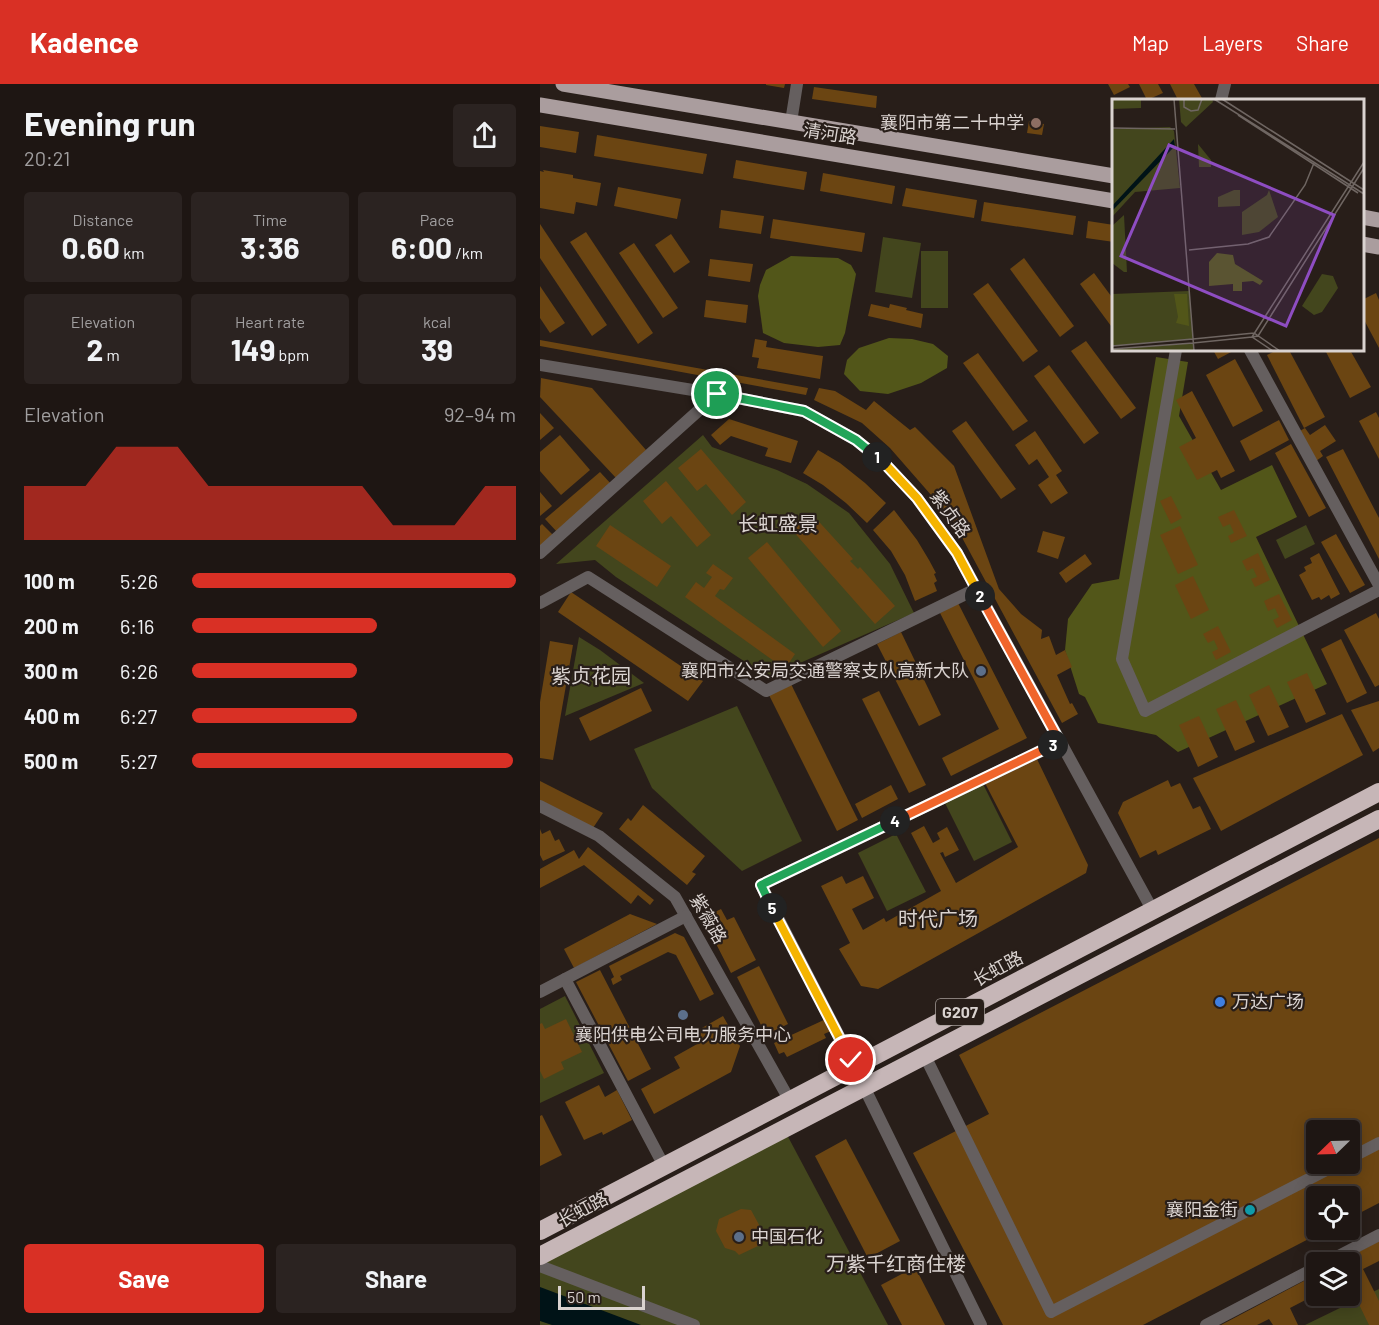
<!DOCTYPE html>
<meta charset="utf-8">
<style>
body{margin:0;font-family:Barlow,"Noto Sans SC",sans-serif;background:#2b2321;color:#f1f3f6;height:100vh;display:flex;flex-direction:column;font-size:22px;white-space:nowrap}
*{box-sizing:border-box;margin:0}
p{font-size:20px;color:#a19fa0}
.icon{flex:none;width:33px;height:33px;fill:none;stroke:currentColor;stroke-width:2;stroke-linecap:round;stroke-linejoin:round}
.map{position:relative;flex:1;overflow:hidden}
.panel{display:flex;flex-direction:column;background:#1e1613;width:540px}
.panel>*{flex:none}
.needle{width:39px;rotate:247deg}
.tools{position:absolute;left:766px;top:1036px;display:grid;gap:12px}
.tools a{display:grid;place-items:center;width:54px;height:54px;border-radius:6px;background:#1e1613;box-shadow:0 3px 15px #0003,0 0 0 2px #3c3533;font-size:30px}
.scale{position:absolute;left:18px;bottom:15px;width:87px;box-sizing:border-box;padding-left:6px;border:3px solid #dad3d0;border-top:0;font-size:16px;line-height:21px;white-space:nowrap;color:#dad3d0;-webkit-text-stroke:4px #281e19;paint-order:stroke}
.pin{position:absolute;display:grid;place-items:center;width:51px;height:51px;color:#fff;margin:-26px;border:3px solid #fff;border-radius:50%;box-shadow:0 2px 6px #0007}
.km{position:absolute;width:30px;height:30px;margin:-15px;border-radius:50%;background:#222;color:#fff;font-size:16px;line-height:30px;text-align:center}
.round{display:grid;place-items:center;flex:none;width:63px;height:63px;border-radius:6px;background:#2b2321}
.head{display:flex;align-items:center;justify-content:space-between;height:102px;padding:0 24px}
h1{font-size:33px;font-weight:700;line-height:45px}
.figures{display:grid;grid-template-columns:repeat(3,1fr);gap:9px;height:102px;padding:6px 24px}
.figures div{display:grid;align-content:center;border-radius:6px;background:#2b2321;text-align:center}
.figures b{font-size:30px;font-weight:700}
.figures small{font-size:16px;font-weight:400}
.figures p{font-size:16px}
.chart{height:168px;padding:12px 24px}
.chart p{display:flex;justify-content:space-between}
.chart svg{width:100%;height:108px;margin-top:6px;fill:#d93025;opacity:.7}
.action{display:flex;gap:12px;margin-top:auto;padding:12px 24px}
.action a{flex:1;height:69px;border-radius:6px;background:#d93025;color:#fff;font-size:24px;font-weight:700;line-height:69px;text-align:center}
.action a+a{background:#2b2321;color:#f1f3f6}
ul{padding:0 24px;list-style:none;font-size:20px}
li{display:grid;grid-template-columns:96px 72px 1fr;align-items:center;height:45px}
li i{height:15px;border-radius:8px;background:#d93025}
header{display:flex;align-items:center;gap:36px;box-sizing:border-box;height:84px;padding:0 30px;background:#d93025;color:#fff}
header strong{font-size:28px}
nav{display:flex;gap:33px;margin-inline-start:auto;font-size:21px}
main{display:flex;flex:1;min-height:0}
.map>svg:first-child{display:block}
</style>
<header>
<strong>Kadence</strong>
<nav><a>Map</a><a>Layers</a><a>Share</a></nav>
</header>
<main>
<section class="panel">
<div class="head"><div><h1>Evening run</h1><p>20:21</p></div><a class="round"><svg class="icon" aria-label="share" viewBox="0 0 24 24"><path d="M12 15V3M7 8l5-5 5 5M5 13v7h14v-7"/></svg></a></div>
<div class="figures">
<div><p>Distance</p><b>0.60<small> km</small></b></div>
<div><p>Time</p><b>3:36</b></div>
<div><p>Pace</p><b>6:00<small> /km</small></b></div>
</div>
<div class="figures">
<div><p>Elevation</p><b>2<small> m</small></b></div>
<div><p>Heart rate</p><b>149<small> bpm</small></b></div>
<div><p>kcal</p><b>39</b></div>
</div>
<div class="chart"><p><span>Elevation</span>92–94 m</p>
<svg viewBox="0 0 160 44" preserveAspectRatio="none"><path d="M0 44V22L10 22L20 22L30 6L40 6L50 6L60 22L70 22L80 22L90 22L100 22L110 22L120 38L130 38L140 38L150 22L160 22V44z"/></svg>
</div>
<ul>
<li><b>100 m</b>5:26<i style="width:100%"></i></li>
<li><b>200 m</b>6:16<i style="width:57%"></i></li>
<li><b>300 m</b>6:26<i style="width:51%"></i></li>
<li><b>400 m</b>6:27<i style="width:51%"></i></li>
<li><b>500 m</b>5:27<i style="width:99%"></i></li>
</ul>
<div class="action"><a>Save</a><a>Share</a></div>
</section>
<div class="map">
<svg width="839" height="1241" viewBox="0 0 839 1241">
<rect width="100%" height="100%" fill="#281e19"/>
<!-- green -->
<g fill="#43461d">
<polygon points="343,153 381,159 372,214 335,208"/>
<rect x="381" y="167" width="27" height="57"/>
<polygon points="163,351 172,363 237,386 267,400 309,429 350,480 374,529 228,593 76,493 55,476 16,480"/>
<polygon points="766,441 775,460 745,475 736,456"/>
<polygon points="39,553 60,566 104,599 25,632"/>
<polygon points="197,622 262,757 202,787 112,704 94,665"/>
<polygon points="443,700 472,758 434,777 405,719"/>
<polygon points="356,750 386,808 347,827 318,769"/>
<polygon points="25,912 64,989 0,1019 0,925"/>
<polygon points="246,1049 348,1241 0,1241 0,1176"/>
<polygon points="839,1205 839,1241 765,1241"/>
</g>
<!-- forest -->
<g fill="#525619">
<polygon points="251,172 298,174 311,181 316,190 305,249 300,261 278,263 244,259 223,249 218,212 220,201 226,186"/>
<polygon points="349,254 372,255 393,260 408,272 407,284 381,299 348,310 320,307 304,290 307,276 319,264"/>
<polygon points="616,273 648,278 639,332 681,406 732,381 757,433 716,453 787,600 638,668 616,651 558,639 545,613 539,610 525,566 528,535 552,500 579,495"/>
</g>
<!-- water -->
<polygon fill="#001317" points="0,1203 101,1241 12,1241 0,1237"/>
<!-- building -->
<g fill="#6b4512" fill-rule="evenodd">
<polygon points="226,0 245,0 244,4 226,1"/>
<polygon points="568,0 588,0 590,3 574,11"/>
<polygon points="599,0 618,0 623,9 607,16"/>
<polygon points="630,0 654,0 663,16 638,16"/>
<polygon points="274,3 337,12 336,24 272,15"/>
<polygon points="489,37 504,40 502,51 487,49"/>
<polygon points="0,42 39,48 36,69 0,63"/>
<polygon points="57,51 167,70 163,90 54,72"/>
<polygon points="196,76 267,88 264,106 193,94"/>
<polygon points="3,86 33,91 33,94 61,99 57,122 36,118 34,130 0,124 0,87 4,88"/>
<polygon points="283,89 355,102 352,120 280,107"/>
<polygon points="78,103 141,115 137,135 74,122"/>
<polygon points="366,104 437,116 434,134 362,122"/>
<polygon points="444,118 536,132 533,151 441,137"/>
<polygon points="181,126 224,132 221,150 179,144"/>
<polygon points="233,135 325,149 322,168 230,154"/>
<polygon points="548,137 574,141 574,158 546,154"/>
<polygon points="0,140 67,241 52,252 0,174"/>
<polygon points="46,148 113,249 98,260 30,158"/>
<polygon points="131,150 150,178 134,189 115,161"/>
<polygon points="94,159 138,224 123,234 79,169"/>
<polygon points="484,174 534,242 520,253 470,185"/>
<polygon points="170,175 213,180 210,198 168,192"/>
<polygon points="554,189 574,216 574,246 540,200"/>
<polygon points="448,199 498,267 483,278 433,210"/>
<polygon points="0,202 25,239 10,249 0,234"/>
<polygon points="836,209 839,216 839,264 822,232 822,216"/>
<polygon points="166,216 208,221 206,239 164,233"/>
<polygon points="331,220 349,224 350,220 367,224 366,226 383,230 381,244 328,232"/>
<polygon points="215,255 227,257 226,263 283,272 280,295 217,284 219,274 212,273"/>
<polygon points="0,256 268,304 266,311 0,262"/>
<polygon points="546,257 596,324 581,335 531,267"/>
<polygon points="673,266 695,266 678,275"/>
<polygon points="737,266 749,266 785,333 764,344 727,271"/>
<polygon points="785,266 810,266 831,303 810,314"/>
<polygon points="438,269 488,337 473,347 423,279"/>
<polygon points="695,275 723,327 693,343 666,291"/>
<polygon points="509,281 559,349 544,360 494,292"/>
<polygon points="1,294 52,304 106,366 77,395 0,313"/>
<polygon points="279,304 295,307 326,326 334,317 370,346 375,343 414,382 459,505 481,530 502,546 501,555 509,552 516,571 525,566 532,583 517,591 530,620 532,619 538,630 522,639 412,435 350,364 322,339 274,316"/>
<polygon points="652,307 695,387 681,394 677,386 657,396 639,363 656,354 636,316"/>
<polygon points="836,328 839,334 839,375 819,337"/>
<polygon points="0,329 14,344 0,356"/>
<polygon points="189,335 258,357 251,379 225,372 228,364 191,352 180,361 171,351"/>
<polygon points="739,336 749,356 710,377 700,357"/>
<polygon points="426,337 476,405 461,415 412,347"/>
<polygon points="785,341 796,357 780,367 783,372 776,377 758,348 765,344 770,351"/>
<polygon points="495,347 522,387 516,391 528,409 511,420 498,401 509,393 497,375 489,381 475,361"/>
<polygon points="20,351 50,386 21,411 0,387 0,368"/>
<polygon points="751,360 786,424 769,433 735,369"/>
<polygon points="161,365 206,418 192,431 166,400 157,407 138,384"/>
<polygon points="803,365 839,434 839,475 786,373"/>
<polygon points="278,366 300,379 325,399 346,419 327,439 306,419 283,401 263,389"/>
<polygon points="60,388 72,401 18,449 5,435"/>
<polygon points="126,397 171,451 157,463 131,432 122,440 103,417"/>
<polygon points="0,408 12,422 0,432"/>
<polygon points="631,412 642,434 631,440 620,417"/>
<polygon points="354,426 377,456 389,476 396,489 394,490 397,497 394,499 397,507 375,517 365,491 351,467 333,446"/>
<polygon points="694,426 707,452 691,459 688,452 694,449 690,440 683,443 678,433"/>
<polygon points="271,429 313,475 310,477 318,485 320,483 355,522 335,540 252,446"/>
<polygon points="2,440 15,453 0,466 0,442"/>
<polygon points="70,441 131,482 117,503 56,462"/>
<polygon points="640,442 658,481 638,490 620,451"/>
<polygon points="503,447 525,453 518,475 497,468"/>
<polygon points="796,450 825,501 810,509 781,458"/>
<polygon points="227,458 301,547 283,563 208,474"/>
<polygon points="718,469 730,496 715,503 711,495 717,493 713,484 707,487 702,477"/>
<polygon points="779,469 800,510 791,515 789,511 781,516 779,513 772,516 759,491 766,487 764,483 772,479 770,474"/>
<polygon points="545,470 552,480 526,499 519,489"/>
<polygon points="173,480 193,494 184,506 180,505 175,512 255,570 245,585 145,513 156,498 164,504 172,493 166,489"/>
<polygon points="653,492 669,526 651,535 635,501"/>
<polygon points="31,508 163,597 148,617 18,528"/>
<polygon points="739,510 752,536 737,544 733,536 739,533 735,524 728,527 724,517"/>
<polygon points="418,519 487,654 411,692 402,674 459,645 400,529"/>
<polygon points="836,529 839,535 839,601 835,603 804,546"/>
<polygon points="678,542 691,568 676,576 672,568 678,565 674,556 668,559 663,550"/>
<polygon points="361,548 401,631 379,642 337,560"/>
<polygon points="801,555 827,609 807,619 781,565"/>
<polygon points="10,557 33,561 13,676 0,674 0,618"/>
<polygon points="767,589 786,630 766,639 747,598"/>
<polygon points="251,600 318,736 297,747 229,611"/>
<polygon points="729,601 749,643 728,652 709,611"/>
<polygon points="101,604 112,627 50,657 39,634"/>
<polygon points="339,607 386,701 369,709 322,615"/>
<polygon points="696,616 715,658 695,667 676,625"/>
<polygon points="839,617 839,664 833,668 811,626"/>
<polygon points="802,630 823,671 681,747 653,694"/>
<polygon points="659,632 678,673 658,683 639,641"/>
<polygon points="496,673 548,781 546,789 338,905 321,902 299,865 310,859 281,802 302,792 306,800 323,792 334,814 312,825 323,846 344,834 346,838 401,807 371,749 384,742 393,759 400,755 397,749 407,743 419,766 405,773 403,768 400,769 416,799 478,763 445,699"/>
<polygon points="628,696 631,703 640,699 653,725 660,722 671,745 618,771 616,766 600,774 578,729 583,718"/>
<polygon points="0,697 63,729 53,744 0,717"/>
<polygon points="351,701 358,715 322,734 315,720"/>
<polygon points="103,721 165,772 152,788 156,790 147,801 79,745 88,734 91,737"/>
<polygon points="0,745 2,750 10,746 15,757 19,755 25,767 3,777 0,771"/>
<path d="M839,754V1119L810,1134V1113H777V1146H786L603,1241H463L373,1069L449,1030L419,971ZM777,1047H810V1080H777Z"/>
<polygon points="48,763 114,816 110,821 98,811 91,820 44,781 0,804 0,785 34,766 39,775"/>
<polygon points="181,825 187,836 194,833 216,876 191,889 168,844 176,840 171,830"/>
<polygon points="90,830 117,840 34,884 24,865"/>
<polygon points="135,849 144,853 174,910 160,917 136,871 128,868 80,892 82,896 73,901 71,895 74,893 69,882"/>
<polygon points="219,882 248,940 226,951 197,893"/>
<polygon points="60,886 111,985 88,997 36,898"/>
<polygon points="183,932 200,962 191,988 114,1030 101,1005 140,984 134,973 159,959 153,949"/>
<polygon points="26,935 42,968 21,978 24,985 4,995 0,987 0,940 2,939 5,945"/>
<polygon points="286,935 291,947 284,950 286,954 247,973 244,968 239,970 234,959"/>
<polygon points="59,1001 65,1013 77,1006 92,1036 63,1051 62,1048 44,1056 25,1018"/>
<polygon points="2,1031 22,1071 0,1082 0,1032"/>
<polygon points="306,1055 360,1157 328,1174 275,1072"/>
<polygon points="201,1125 211,1126 223,1148 217,1157 218,1162 199,1171 195,1167 185,1164 176,1147 179,1135"/>
<polygon points="839,1157 839,1177 823,1185 839,1217 839,1241 829,1241 810,1202 810,1179 798,1179"/>
<polygon points="375,1183 405,1241 362,1241 341,1201"/>
<polygon points="777,1190 777,1210 750,1224 758,1241 733,1241 729,1235 717,1241 681,1241"/>
</g>
<g fill="none" stroke-linecap="round" stroke-linejoin="round">
<!-- minor -->
<g stroke="#655f5f" stroke-width="12">
<polyline points="681,16 685,0"/>
<polyline points="251,38 257,0"/>
<polyline points="636,266 582,575 605,627 839,506"/>
<polyline points="710,266 839,501"/>
<polyline points="0,281 177,310 264,327 316,356 346,381 377,414 417,469 613,827"/>
<polyline points="0,469 177,310"/>
<polyline points="0,519 48,493 226,607 436,505"/>
<polyline points="0,722 59,752 135,813 250,1017"/>
<polyline points="25,895 124,1082"/>
<polyline points="0,908 146,832"/>
<polyline points="385,972 511,1228 798,1080"/>
<polyline points="315,983 221,801 520,658"/>
<polyline points="324,1003 441,1241"/>
<polyline points="810,1074 839,1059"/>
<polyline points="785,1179 839,1151"/>
<polyline points="0,1182 154,1241"/>
<polyline points="666,1241 777,1183"/>
</g>
<!-- major -->
<g stroke="#aa9d9e" stroke-width="15">
<polyline points="23,0 574,92"/>
<polyline points="0,21 574,117"/>
<polyline points="822,133 839,136"/>
<polyline points="822,160 839,163"/>
</g>
<!-- highway -->
<g stroke="#c6b6b7" stroke-width="18">
<polyline points="0,1147 839,708"/>
<polyline points="0,1172 839,735"/>
</g>
</g>
<g fill="none" stroke-linecap="round" stroke-linejoin="round">
<defs>
<polyline id="split-1" points="177,310 264,327 316,356 337,373"/>
<polyline id="split-2" points="337,373 346,381 377,414 417,469 440,512"/>
<polyline id="split-3" points="440,512 520,658 513,661"/>
<polyline id="split-4" points="355,737 513,661"/>
<polyline id="split-5" points="232,824 221,801 355,737"/>
<polyline id="split-6" points="232,824 311,976"/>
</defs>
<!-- split-1 casing -->
<use href="#split-1" stroke="#fff" stroke-width="12"/>
<!-- split-2 casing -->
<use href="#split-2" stroke="#fff" stroke-width="12"/>
<!-- split-3 casing -->
<use href="#split-3" stroke="#fff" stroke-width="12"/>
<!-- split-4 casing -->
<use href="#split-4" stroke="#fff" stroke-width="12"/>
<!-- split-5 casing -->
<use href="#split-5" stroke="#fff" stroke-width="12"/>
<!-- split-6 casing -->
<use href="#split-6" stroke="#fff" stroke-width="12"/>
<!-- split-1 -->
<use href="#split-1" stroke="#22a559" stroke-width="8"/>
<!-- split-2 -->
<use href="#split-2" stroke="#f5b400" stroke-width="8"/>
<!-- split-3 -->
<use href="#split-3" stroke="#f0652b" stroke-width="8"/>
<!-- split-4 -->
<use href="#split-4" stroke="#f0652b" stroke-width="8"/>
<!-- split-5 -->
<use href="#split-5" stroke="#22a559" stroke-width="8"/>
<!-- split-6 -->
<use href="#split-6" stroke="#f5b400" stroke-width="8"/>
</g>
<!-- markers -->
<circle fill="#8d6e63" stroke="#281e19" stroke-width="2" cx="496" cy="39" r="6"/>
<g fill="#5c6f8a" stroke="#281e19" stroke-width="2">
<circle cx="441" cy="587" r="6"/>
<circle cx="143" cy="931" r="6"/>
<circle cx="199" cy="1153" r="6"/>
</g>
<circle fill="#3f7fe0" stroke="#281e19" stroke-width="2" cx="680" cy="918" r="6"/>
<circle fill="#0f9aa8" stroke="#281e19" stroke-width="2" cx="710" cy="1126" r="6"/>
<g text-anchor="middle" stroke-width="4.5" stroke-linejoin="round" paint-order="stroke">
<!-- shield labels -->
<rect fill="#281e19" stroke="#a59d99" stroke-width="1.5" x="396" y="915" width="48" height="26" rx="4.5"/>
<g font-size="16" font-weight="bold" fill="#dad3d0">
<text x="420" y="934">G207</text>
</g>
<!-- poi labels -->
<g font-size="18" fill="#dad3d0" stroke="#281e19" text-anchor="end">
<text x="484" y="45">襄阳市第二十中学</text>
<text x="429" y="593">襄阳市公安局交通警察支队高新大队</text>
<text x="692" y="924" text-anchor="start">万达广场</text>
<text x="143" y="957" text-anchor="middle">襄阳供电公司电力服务中心</text>
<text x="698" y="1132">襄阳金街</text>
<text x="211" y="1159" text-anchor="start">中国石化</text>
</g>
<!-- street labels -->
<g font-size="18" fill="#dad3d0" stroke="#281e19">
<text transform="translate(290 50) rotate(9)" y="6">清河路</text>
<text transform="translate(410 430) rotate(54)" y="6">紫贞路</text>
<text transform="translate(168 835) rotate(60)" y="6">紫薇路</text>
<text transform="translate(458 885) rotate(-28)" y="6">长虹路</text>
<text transform="translate(43 1126) rotate(-28)" y="6">长虹路</text>
</g>
<!-- neighbourhood labels -->
<g font-size="20" fill="#dad3d0" stroke="#281e19">
<text x="238" y="447">长虹盛景</text>
<text x="51" y="599">紫贞花园</text>
<text x="398" y="842">时代广场</text>
<text x="356" y="1187">万紫千红商住楼</text>
</g>
</g>
<!-- overview -->
<g transform="translate(572 15)">
<rect width="252" height="252" fill="#281e19"/>
<path d="M0,0H29V9L0,10ZM67,0H100L101,3L74,28L69,23ZM58,28L62,32L68,89L23,93L0,118V30ZM86,45L99,61V68H87ZM122,91H128V107L106,108V98ZM157,91L166,118L147,133L130,136V113L155,96ZM12,116L15,173H12L0,164V127ZM210,175L221,177L226,189L210,213L202,216L190,207ZM77,192L81,240L0,247V195ZM81,244L82,252H0V250Z" fill="#43461d"/>
<path d="M105,154L121,156L123,165L151,182L148,186L141,182L130,183V192H121V185L97,187V163ZM62,195H75L77,227L64,224L66,218Z" fill="#525619"/>
<path d="M62,40L63,47L0,112V107Z" fill="#001317"/>
<path fill="none" stroke="#6f6662" stroke-width="1.5" d="M62,0L82,252M72,0V8L79,12L86,11L90,0M102,0L252,95M110,0L252,91M126,16L246,94M0,29L63,30M77,151L136,145L157,138L193,86L202,64M140,238L252,63M140,238L146,237L252,69M81,240L142,234L168,252M81,244L140,238L161,252M0,247L81,240M0,250L81,244"/>
<path fill="#8e4dc2" fill-opacity="0.15" stroke="#8e4dc2" stroke-width="3" d="M57,46L222,116L174,227L9,157Z"/>
<rect width="252" height="252" fill="none" stroke="#dad3d0" stroke-width="3"/>
</g>
</svg>
<div class="tools">
<a><svg class="needle" viewBox="-14 -14 28 28"><path d="M0-13l5 13h-10z" fill="#e53935"/><path d="M0 13l5-13h-10z" fill="#a19fa0"/></svg></a>
<a><svg class="icon" aria-label="locate" viewBox="0 0 24 24"><circle cx="12" cy="12" r="6"/><path d="M12 2v4M12 18v4M2 12h4M18 12h4"/></svg></a>
<a><svg class="icon" aria-label="layers" viewBox="0 0 24 24"><path d="M12 4l9 5-9 5-9-5zM3 14l9 5 9-5"/></svg></a>
</div>
<div class="scale">50 m</div>
<div class="pin" style="left:177px;top:310px;background:#1e9e55"><svg class="icon" aria-label="arrive" viewBox="0 0 24 24"><path d="M6 21V4h12l-3 4 3 4H6"/></svg></div>
<div class="pin" style="left:311px;top:976px;background:#d93025"><svg class="icon" aria-label="check" viewBox="0 0 24 24"><path d="M5 12l5 5 9-10"/></svg></div>
<b class="km" style="left:337px;top:373px">1</b>
<b class="km" style="left:440px;top:512px">2</b>
<b class="km" style="left:513px;top:661px">3</b>
<b class="km" style="left:355px;top:737px">4</b>
<b class="km" style="left:232px;top:824px">5</b>
</div>
</main>
